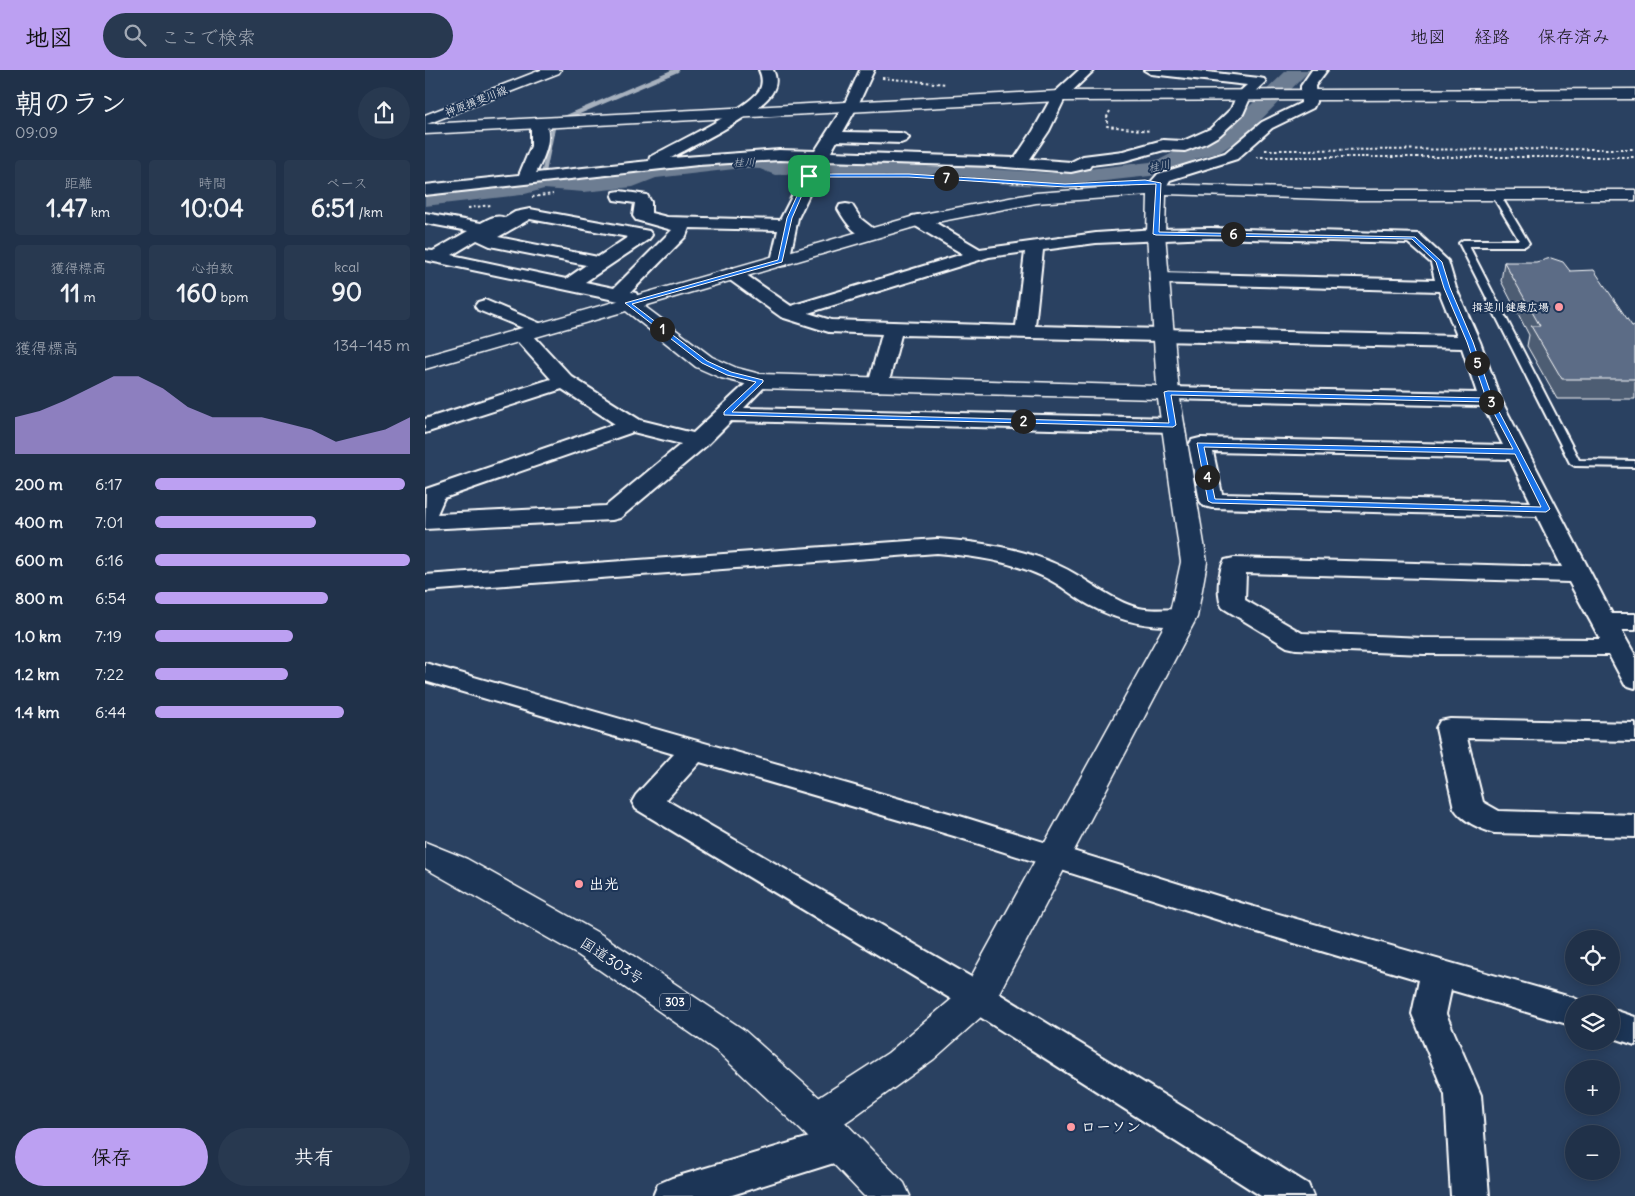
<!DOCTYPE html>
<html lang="ja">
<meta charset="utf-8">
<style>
body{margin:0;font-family:Delius,"Klee One",sans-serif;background:#283950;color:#f1f3f6;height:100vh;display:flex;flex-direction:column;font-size:19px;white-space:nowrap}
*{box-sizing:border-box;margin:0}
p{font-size:16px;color:#a2a9b4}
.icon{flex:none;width:28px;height:28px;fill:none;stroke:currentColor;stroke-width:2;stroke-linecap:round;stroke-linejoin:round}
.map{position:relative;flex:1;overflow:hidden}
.side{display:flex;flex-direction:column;background:#203149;width:425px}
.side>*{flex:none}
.fabs{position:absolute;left:1140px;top:860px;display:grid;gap:10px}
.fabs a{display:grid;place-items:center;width:55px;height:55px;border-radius:50%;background:#203149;box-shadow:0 2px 12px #0003,0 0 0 1px #3d4c61;font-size:25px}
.pin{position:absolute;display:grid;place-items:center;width:42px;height:42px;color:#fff;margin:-21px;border-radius:10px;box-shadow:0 2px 8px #0006}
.km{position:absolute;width:25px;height:25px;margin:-12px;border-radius:50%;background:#222;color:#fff;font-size:14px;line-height:25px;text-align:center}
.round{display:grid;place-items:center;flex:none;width:52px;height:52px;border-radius:26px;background:#283950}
.overview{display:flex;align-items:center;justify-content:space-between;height:85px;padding:0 15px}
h1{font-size:28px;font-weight:700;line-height:38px}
.figures{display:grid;grid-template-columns:repeat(3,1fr);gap:8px;height:85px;padding:5px 15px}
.figures div{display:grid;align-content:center;border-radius:5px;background:#283950;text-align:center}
.figures b{font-size:25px;font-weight:700}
.figures small{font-size:14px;font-weight:400}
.figures p{font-size:14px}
.chart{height:140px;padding:10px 15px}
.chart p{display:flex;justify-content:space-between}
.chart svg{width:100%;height:90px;margin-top:5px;fill:#bca0f2;opacity:.7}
.cta{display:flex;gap:10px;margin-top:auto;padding:10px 15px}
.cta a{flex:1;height:58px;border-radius:30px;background:#bca0f2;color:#111;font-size:20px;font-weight:700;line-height:58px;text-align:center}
.cta a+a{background:#283950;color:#f1f3f6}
ul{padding:0 15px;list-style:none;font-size:16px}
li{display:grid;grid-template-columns:80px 60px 1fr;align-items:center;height:38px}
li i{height:12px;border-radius:6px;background:#bca0f2}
header{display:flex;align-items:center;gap:30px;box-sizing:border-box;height:70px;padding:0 25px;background:#bca0f2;color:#111}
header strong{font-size:24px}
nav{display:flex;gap:28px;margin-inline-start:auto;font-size:18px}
.search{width:350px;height:45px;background:#283950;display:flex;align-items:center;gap:12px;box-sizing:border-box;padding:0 18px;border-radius:28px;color:#a2a9b4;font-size:19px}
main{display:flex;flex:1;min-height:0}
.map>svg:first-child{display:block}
</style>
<header>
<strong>地図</strong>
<div class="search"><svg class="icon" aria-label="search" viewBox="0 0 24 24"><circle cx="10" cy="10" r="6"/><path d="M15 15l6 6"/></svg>ここで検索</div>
<nav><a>地図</a><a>経路</a><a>保存済み</a></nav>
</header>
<main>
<section class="side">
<div class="overview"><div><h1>朝のラン</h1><p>09:09</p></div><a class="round"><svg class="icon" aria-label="share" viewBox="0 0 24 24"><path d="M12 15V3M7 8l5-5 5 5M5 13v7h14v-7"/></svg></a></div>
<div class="figures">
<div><p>距離</p><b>1.47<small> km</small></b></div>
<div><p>時間</p><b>10:04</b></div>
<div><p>ペース</p><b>6:51<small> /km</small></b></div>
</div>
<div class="figures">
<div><p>獲得標高</p><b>11<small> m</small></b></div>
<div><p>心拍数</p><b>160<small> bpm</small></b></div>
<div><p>kcal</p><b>90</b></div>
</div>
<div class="chart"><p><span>獲得標高</span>134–145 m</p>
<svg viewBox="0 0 160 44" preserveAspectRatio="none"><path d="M0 44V26L10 23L20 18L30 12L40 6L50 6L60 12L70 21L80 26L90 26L100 26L110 29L120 32L130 38L140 35L150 32L160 26V44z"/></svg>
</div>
<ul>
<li><b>200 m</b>6:17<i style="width:98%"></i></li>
<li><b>400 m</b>7:01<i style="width:63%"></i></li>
<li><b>600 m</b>6:16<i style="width:100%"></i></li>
<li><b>800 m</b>6:54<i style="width:68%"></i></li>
<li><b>1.0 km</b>7:19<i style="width:54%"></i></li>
<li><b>1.2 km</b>7:22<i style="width:52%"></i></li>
<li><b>1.4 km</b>6:44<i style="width:74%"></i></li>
</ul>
<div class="cta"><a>保存</a><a>共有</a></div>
</section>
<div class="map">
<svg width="1210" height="1126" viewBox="0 0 1210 1126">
<rect width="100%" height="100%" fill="#2a4161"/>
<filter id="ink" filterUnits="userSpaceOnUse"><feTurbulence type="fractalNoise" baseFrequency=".02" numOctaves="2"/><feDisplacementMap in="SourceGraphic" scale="10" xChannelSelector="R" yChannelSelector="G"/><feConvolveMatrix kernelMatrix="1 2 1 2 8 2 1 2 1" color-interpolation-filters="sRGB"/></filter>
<g filter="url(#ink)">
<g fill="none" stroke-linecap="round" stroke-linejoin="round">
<!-- stream -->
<g stroke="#a7b1be" stroke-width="4.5">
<polyline points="135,50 252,0"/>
<polyline points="118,106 128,57"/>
</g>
<!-- river -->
<polygon fill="#6d7d92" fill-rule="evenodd" points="862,0 885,0 821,65 795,82 771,89 754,99 725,106 626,117 564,113 520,102 477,108 405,103 350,105 335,99 318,98 231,108 208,117 159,122 119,119 96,125 0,136 0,120 95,110 118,104 159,108 201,103 206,100 228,94 318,84 341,85 355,90 405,89 477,94 520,88 564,99 626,103 725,92 736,89 755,79 779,72 805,55"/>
<defs>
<polygon id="lane" points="1068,123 1074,123 1104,173 1100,176 1044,176 1154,390 1210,391 1210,397 1150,396 1145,393 1034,173 1038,170 1094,170 1067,125"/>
<g id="street">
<path d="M334,0H348C351,6 352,12 349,19C340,42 269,75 246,88L354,80L390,81L418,37L435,0H449L432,37L418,62L476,63L481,65L484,68L481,71L476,73L412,71L406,82L590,88L608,61L629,23L654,0H669L640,28L624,61L605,89L646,92L658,86L698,81L738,70L758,71L785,59L806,39L812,24L822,15L726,4L719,0H764L834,8L839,9L841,12L826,26L818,44L795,65L781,73L760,81L739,80L699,91L666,95L664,98L646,102L568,96L400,91L373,148L364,191L361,195L355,196L349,195L346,191L353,160L264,158L261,166L206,222L211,223L213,227L210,237L203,239L196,237L194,231L0,190V180L8,181L43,161L0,153V143L56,153C64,149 71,144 80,148L90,142L105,139L224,161L227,165L224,169L160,212L189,218L247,160L211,150L208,146L210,133L189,130L187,126L189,122L195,121L222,125L226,132V143L242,147L355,150L385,91L354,90L273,95L0,125V115L94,105L106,76V53L109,50H119C129,66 119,88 111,103L224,91L225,87C246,75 327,37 335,19C338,12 337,6 334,0ZM105,149L203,167L173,187L73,167ZM52,170L65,176L161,195L141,209L27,185Z"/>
<polygon points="887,0 902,0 890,16 891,32 888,38 847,58 812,89 745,110 738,122 726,122 724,119 725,113 733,104 800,83 837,52 876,33 876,16"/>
<path d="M421,134L427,135L436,149L454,163L451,167C433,171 421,153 413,139L415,135Z"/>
<path d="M493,145L499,146L555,179L671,163L731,159L786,158L994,164L1023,191L1031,218L1055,272L1076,330L1187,544H1210V560H1196L1210,585V618L1200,615L1184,585L999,584L871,579L862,577L798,538C791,529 793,500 800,490L809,488L1137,497L1112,446L787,438L779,436L775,431L764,375L767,370L775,368L1078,375L1058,336L743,329L736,327L733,323L736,319L743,317L1052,323L1037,278L476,265L463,315L460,319L453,321L446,319L443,315L457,264L404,262L356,247L302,208L299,204L302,200L308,198L314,200L366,236L538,184L487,154L484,150L487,146ZM786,168L983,173L1006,193L1010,210L734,203L727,205L725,209L727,213L1014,221L1032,266L610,256L618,180L671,173ZM600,182L591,256L406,250L383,243L564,187ZM788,382L1085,389L1106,432L797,424ZM821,503L1144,512L1175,569L999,568L877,563L820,530Z"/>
<path d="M60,230L119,255L122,259L119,263L112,265L106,263L147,307L215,350L268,363L328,307L335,305L342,307L345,311L319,338L748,348L756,350L759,355L756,360L748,362L306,351L281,376L195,448L187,450L0,459L1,419L190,354L137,319L0,363V349L126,309L86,264L89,260L98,258L53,240L50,236L53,232ZM208,362L256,374L181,436L12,444L19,428Z"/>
<path d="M512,469C554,472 599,478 637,497C663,509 686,531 714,538C731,542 750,537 767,541L771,547L767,553C733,561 695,552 664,535C649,527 635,514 619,507C585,491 549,486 512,483L0,521V505Z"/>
<polygon points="0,593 538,747 822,835 1149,928 1162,934 1149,934 1149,956 1026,920 1021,944 1056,1025 1064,1126 1026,1126 1020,1025 987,944 994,910 822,859 529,766 275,692 241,730 565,918 883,1114 888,1126 836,1126 541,938 211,739 207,732 211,725 249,684 0,611"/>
<path d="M1025,649L1210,653V671L1042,668L1058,732L1074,741L1210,745V767L1069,763C1055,759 1037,751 1029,738L1011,658L1015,651Z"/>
<polygon points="1186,939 1210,947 1210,975 1186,967"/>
<polygon points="415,1058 428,1063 434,1075 428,1087 304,1126 228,1126 233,1114 247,1108"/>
</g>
<g id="secondary">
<polygon points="116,0 136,0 134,3 2,54 634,21 1210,19 1210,29 634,31 0,64 0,45"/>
<path d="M732,114L931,120H1210V130H931L741,124L740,164L754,323L782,492L772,547L566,938L509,989L427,1048L406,1062L392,1067L378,1062L373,1050L378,1038L463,983L540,918L744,547L756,492L733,329L335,318L296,308L271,297L201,241L0,299V286L493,145L611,123ZM723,125L722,164L732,316L335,304L312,298L287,287L219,236L496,155L611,133Z"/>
</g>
<polygon id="highway" points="0,772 42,789 177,865 319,960 406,1038 479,1113 485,1126 439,1126 378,1062 293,982 153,885 0,798"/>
</defs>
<!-- lane casing -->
<use href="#lane" stroke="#fff" stroke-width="4"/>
<!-- street casing -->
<use href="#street" stroke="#fff" stroke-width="4"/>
<!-- secondary casing -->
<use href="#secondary" stroke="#fff" stroke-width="3"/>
<!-- highway casing -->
<use href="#highway" stroke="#fff" stroke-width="3"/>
<!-- path -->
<g stroke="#fff" stroke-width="2" stroke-dasharray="2.5 2.5" stroke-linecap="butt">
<polyline points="457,8 521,14"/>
<polyline points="685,41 682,47 682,56 725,61"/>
<polyline points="840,80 1210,79"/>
<polyline points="831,87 1210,87"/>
<polyline points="527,108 598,113"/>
<polyline points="107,127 128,124"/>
<polyline points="43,138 66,135"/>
</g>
<!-- lane -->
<use href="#lane" fill="#1d3557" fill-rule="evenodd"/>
<!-- street -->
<use href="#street" fill="#1d3557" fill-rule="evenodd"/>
<!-- secondary -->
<use href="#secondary" fill="#1d3557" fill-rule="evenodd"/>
<!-- highway -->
<use href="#highway" fill="#1d3557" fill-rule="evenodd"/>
</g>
<!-- wall -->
<polygon fill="#4e5d73" stroke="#fff" points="1079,192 1145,201 1207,256 1210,256 1210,329 1132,329 1102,276 1104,265 1076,211"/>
<!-- building -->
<polygon fill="#5b6c86" stroke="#fff" points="1126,188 1138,192 1145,201 1169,200 1207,256 1210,256 1210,309 1137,309 1106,256 1115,256 1079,192 1111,192"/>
</g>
<!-- route -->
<path fill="#1a73e8" stroke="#fff" fill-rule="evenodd" d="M384,104H484L640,114L720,110L736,113L734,162L990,167L1017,192L1025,218L1048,272L1068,330L1125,439L1121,442L787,433L783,431L772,373L1088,379L1063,332L746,325L751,355L748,357L299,345V342L331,312L302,305L277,293L200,233L353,190L362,148L381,106ZM385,107H484L640,117L731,114L728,164L731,165L987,169L1011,192L1019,218L1042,272L1061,328L743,321L739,322L744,353L307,342L338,312V310L306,302L282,291L207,234L357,192L367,148ZM779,377L1090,384L1116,437L790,429Z"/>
<!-- markers -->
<g fill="#ff9aa2" stroke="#1d3557" stroke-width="2">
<circle cx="1134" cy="237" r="5"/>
<circle cx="154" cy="814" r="5"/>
<circle cx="646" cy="1057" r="5"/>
</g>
<g text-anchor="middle" stroke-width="4" stroke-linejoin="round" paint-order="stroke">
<!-- far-street labels -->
<g font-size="11" fill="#fff" stroke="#1d3557">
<text transform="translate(51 31) rotate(-21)" y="4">神原揖斐川線</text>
</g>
<!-- far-water labels -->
<g font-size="11" font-style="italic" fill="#b6bec8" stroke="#1d3557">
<text transform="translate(319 92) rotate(-2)" y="4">桂川</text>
<text transform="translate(734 96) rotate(-13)" y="4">桂川</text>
</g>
<!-- far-poi labels -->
<g font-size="11" font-weight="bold" fill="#fff" stroke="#1d3557" text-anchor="end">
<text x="1124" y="241">揖斐川健康広場</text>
</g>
<!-- shield labels -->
<rect fill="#1d3557" stroke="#bbc2cd" stroke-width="1" x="235" y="923.5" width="30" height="17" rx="4"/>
<g font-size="11" font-weight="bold" fill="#fff">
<text x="250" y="936">303</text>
</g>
<!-- near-poi labels -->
<g font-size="15" font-weight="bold" fill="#fff" stroke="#1d3557" text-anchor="start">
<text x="164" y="819">出光</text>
<text x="656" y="1062">ローソン</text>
</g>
<!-- near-street labels -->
<g font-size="15" fill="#fff" stroke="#1d3557">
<text transform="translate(187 891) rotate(33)" y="5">国道303号</text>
</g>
</g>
</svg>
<div class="fabs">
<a><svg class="icon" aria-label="locate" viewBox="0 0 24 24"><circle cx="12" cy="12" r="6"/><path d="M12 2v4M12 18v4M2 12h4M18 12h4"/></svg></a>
<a><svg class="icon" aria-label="layers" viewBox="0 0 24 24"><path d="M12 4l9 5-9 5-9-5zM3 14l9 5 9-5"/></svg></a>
<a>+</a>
<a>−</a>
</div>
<div class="pin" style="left:384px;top:106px;background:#1e9e55"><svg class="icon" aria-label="arrive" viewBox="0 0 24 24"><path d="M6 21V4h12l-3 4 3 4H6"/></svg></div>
<b class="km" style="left:237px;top:259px">1</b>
<b class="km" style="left:598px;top:351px">2</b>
<b class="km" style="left:1066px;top:332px">3</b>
<b class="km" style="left:782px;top:407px">4</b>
<b class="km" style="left:1052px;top:293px">5</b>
<b class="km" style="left:808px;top:164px">6</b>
<b class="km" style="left:521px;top:108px">7</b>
</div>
</main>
